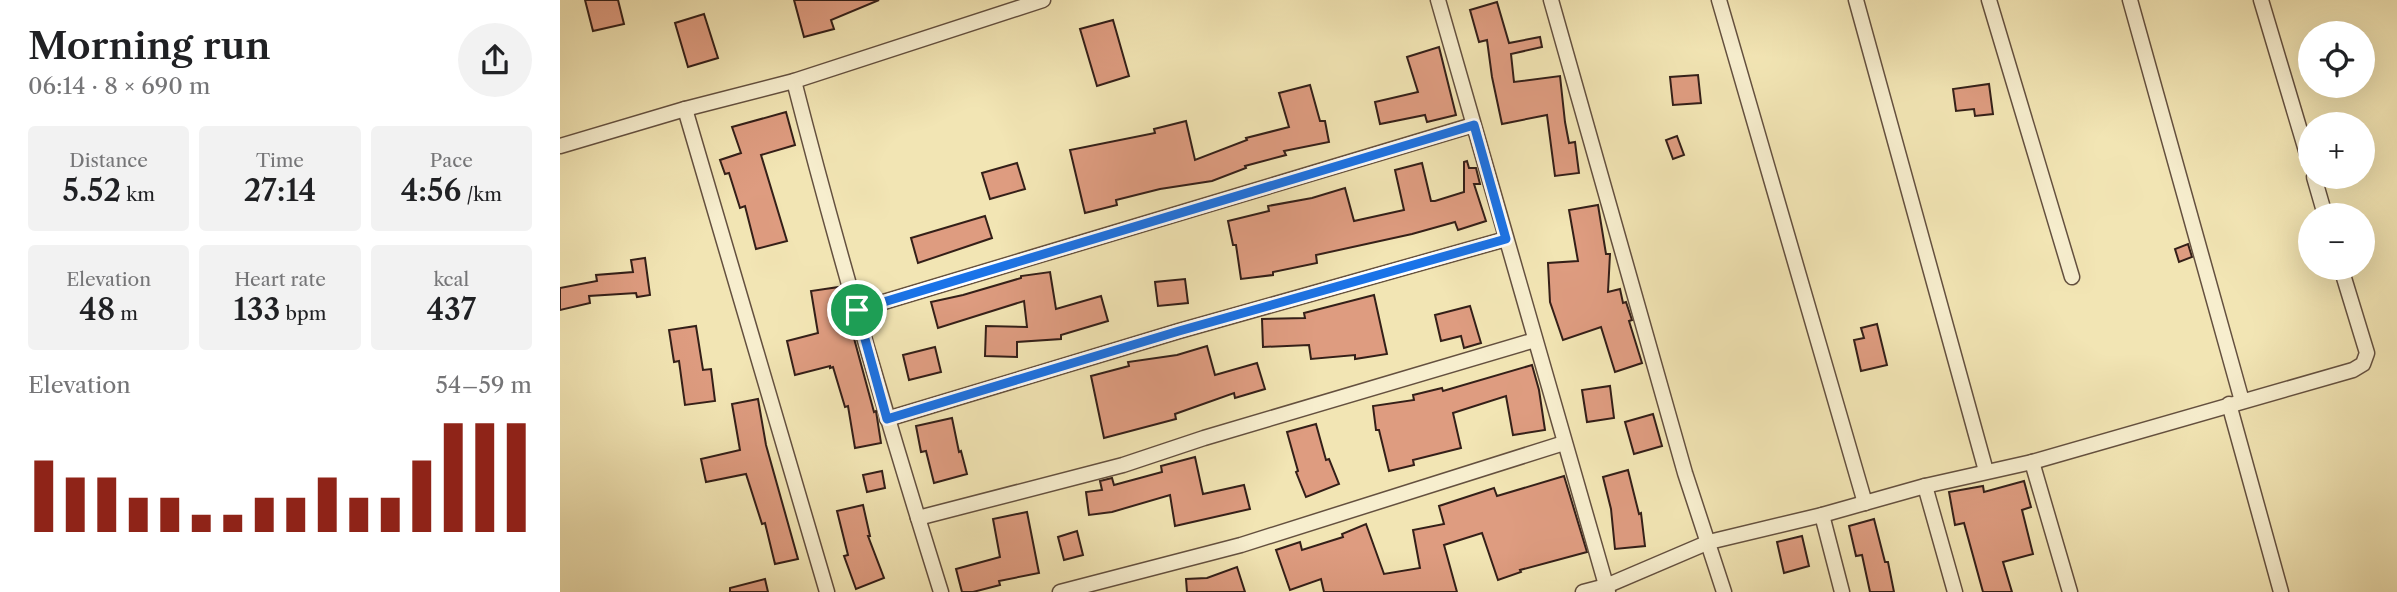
<!DOCTYPE html>
<meta charset="utf-8">
<style>
body{margin:0;font-family:"Libre Caslon Text",serif;background:#f2f2f2;color:#202124;height:100vh;display:flex;flex-direction:column;font-size:26px;white-space:nowrap}
*{box-sizing:border-box;margin:0}
p{font-size:23px;color:#757577}
.icon{flex:none;width:38px;height:38px;fill:none;stroke:currentColor;stroke-width:2;stroke-linecap:round;stroke-linejoin:round}
.map{position:relative;flex:1;overflow:hidden}
.side{display:flex;flex-direction:column;background:#fff;width:560px}
.side>*{flex:none}
.controls{position:absolute;left:1738px;top:21px;display:grid;gap:14px}
.controls a{display:grid;place-items:center;width:77px;height:77px;border-radius:50%;background:#fff;box-shadow:0 7px 28px #0002;font-size:35px}
.pin{position:absolute;display:grid;place-items:center;width:60px;height:60px;color:#fff;margin:-30px;border:4px solid #fff;border-radius:50%;box-shadow:0 2px 7px #0007}
.round{display:grid;place-items:center;flex:none;width:74px;height:74px;border-radius:37px;background:#f2f2f2}
.summary{display:flex;align-items:center;justify-content:space-between;height:119px;padding:0 28px}
h1{font-size:38px;font-weight:600;line-height:52px}
.metrics{display:grid;grid-template-columns:repeat(3,1fr);gap:10px;height:119px;padding:7px 28px}
.metrics div{display:grid;align-content:center;border-radius:7px;background:#f2f2f2;text-align:center}
.metrics b{font-size:30px;font-weight:600}
.metrics small{font-size:19px;font-weight:400}
.metrics p{font-size:19px}
.chart{height:196px;padding:14px 28px}
.chart p{display:flex;justify-content:space-between}
.chart svg{width:100%;height:126px;margin-top:7px;stroke:#8f2418;stroke-width:6}
main{display:flex;flex:1;min-height:0}
.map>svg:first-child{display:block}
</style>
<main>
<section class="side">
<div class="summary"><div><h1>Morning run</h1><p>06:14 · 8 × 690 m</p></div><a class="round"><svg class="icon" aria-label="share" viewBox="0 0 24 24"><path d="M12 15V3M7 8l5-5 5 5M5 13v7h14v-7"/></svg></a></div>
<div class="metrics">
<div><p>Distance</p><b>5.52<small> km</small></b></div>
<div><p>Time</p><b>27:14</b></div>
<div><p>Pace</p><b>4:56<small> /km</small></b></div>
</div>
<div class="metrics">
<div><p>Elevation</p><b>48<small> m</small></b></div>
<div><p>Heart rate</p><b>133<small> bpm</small></b></div>
<div><p>kcal</p><b>437</b></div>
</div>
<div class="chart"><p><span>Elevation</span>54–59 m</p>
<svg viewBox="0 0 160 44" preserveAspectRatio="none"><path d="M5 44V19M15 44V25M25 44V25M35 44V32M45 44V32M55 44V38M65 44V38M75 44V32M85 44V32M95 44V25M105 44V32M115 44V32M125 44V19M135 44V6M145 44V6M155 44V6"/></svg>
</div>
</section>
<div class="map">
<svg width="1837" height="592" viewBox="0 0 1837 592">
<rect width="100%" height="100%" fill="#f2e5b4"/>
<filter id="stains"><feTurbulence type="fractalNoise" baseFrequency=".00286" numOctaves="4"/><feColorMatrix values="0 0 0 0 .2 0 0 0 0 .09 0 0 0 0 .02 0 0 0 .5 -.17"/></filter>
<radialGradient id="worn" r=".72"><stop offset=".6" stop-color="#630" stop-opacity="0"/><stop offset="1" stop-color="#630" stop-opacity=".3"/></radialGradient>
<!-- building -->
<g fill="#de9c80" stroke="#341f18" stroke-width="2">
<polygon points="25,0 58,0 64,24 33,31"/>
<polygon points="234,0 319,0 271,20 274,29 244,37"/>
<polygon points="937,2 949,43 980,37 982,47 951,54 954,82 1000,76 1005,122 1009,143 1015,142 1019,173 995,176 987,115 942,124 932,77 927,40 919,42 910,10"/>
<polygon points="144,14 158,58 128,67 115,23"/>
<polygon points="553,20 569,76 537,86 520,29"/>
<polygon points="879,47 896,115 867,122 865,115 820,124 815,102 858,92 847,57"/>
<polygon points="1138,75 1141,103 1113,105 1110,77"/>
<polygon points="1429,84 1433,114 1415,116 1414,109 1396,111 1393,89"/>
<polygon points="750,85 760,121 765,121 769,142 724,151 726,155 685,166 686,168 652,181 600,189 556,200 557,205 525,213 510,150 595,133 594,129 626,121 635,160 687,140 686,138 729,127 719,93"/>
<polygon points="226,112 235,145 201,155 227,241 196,249 185,206 180,208 169,173 165,174 160,160 181,153 172,127"/>
<polygon points="1117,136 1124,155 1113,159 1106,140"/>
<polygon points="907,161 909,168 916,168 920,184 914,184 926,221 898,230 895,222 852,234 756,255 757,263 713,272 713,275 681,279 676,245 673,245 668,221 709,211 708,206 752,198 785,188 794,221 844,210 835,170 862,163 871,201 875,201 904,192 904,162"/>
<polygon points="457,163 465,189 430,199 422,173"/>
<polygon points="1038,205 1046,254 1050,254 1048,292 1060,289 1063,303 1066,302 1072,320 1069,321 1082,363 1055,372 1041,327 1003,340 990,302 988,263 1018,261 1009,210"/>
<polygon points="425,216 432,238 358,263 351,238"/>
<polygon points="1628,244 1632,257 1619,262 1615,249"/>
<polygon points="85,258 90,295 77,297 76,293 29,296 30,303 0,310 0,288 37,281 36,275 73,272 71,260"/>
<polygon points="490,272 496,309 541,296 548,321 501,335 501,339 457,342 457,357 425,356 426,326 467,327 464,301 378,328 371,302 403,295 461,278 461,276"/>
<polygon points="625,279 628,303 598,306 595,282"/>
<polygon points="279,287 286,332 292,331 314,412 316,411 321,443 295,448 288,406 285,407 273,367 270,368 270,366 235,375 227,341 258,333 251,291"/>
<polygon points="814,295 827,354 795,359 795,355 751,359 749,345 703,347 702,319 745,318 744,313"/>
<polygon points="910,306 921,343 904,348 901,336 881,341 875,315"/>
<polygon points="1317,324 1327,365 1301,371 1294,340 1304,338 1301,328"/>
<polygon points="136,326 143,370 151,369 155,401 125,405 119,361 114,362 109,330"/>
<polygon points="647,346 655,375 697,363 705,389 675,398 674,393 615,414 616,419 544,438 531,376 569,366 568,362 617,355"/>
<polygon points="375,347 381,372 349,380 343,355"/>
<polygon points="972,365 979,390 985,430 953,435 946,396 893,413 901,448 853,460 854,465 829,471 819,430 816,430 813,406 854,400 853,395 882,388 883,391"/>
<polygon points="1050,386 1054,418 1027,422 1022,390"/>
<polygon points="198,399 206,445 238,559 215,564 205,523 202,524 186,474 146,482 141,459 180,450 172,404"/>
<polygon points="1093,414 1102,446 1074,454 1065,422"/>
<polygon points="392,418 399,452 401,451 407,474 374,483 366,451 361,452 356,426"/>
<polygon points="756,424 766,460 769,459 779,484 746,497 736,472 738,471 727,432"/>
<polygon points="635,457 643,494 684,485 690,509 615,526 610,495 552,512 529,515 526,492 542,490 540,481 552,478 554,485 602,472 601,466"/>
<polygon points="1068,470 1079,514 1081,513 1085,546 1055,549 1051,509 1043,477"/>
<polygon points="322,471 325,488 307,492 303,475"/>
<polygon points="1004,476 1027,552 960,570 961,572 938,580 922,533 884,545 897,592 764,592 761,579 730,590 716,550 740,542 742,550 783,537 782,534 806,524 824,574 860,568 853,530 884,524 879,506 934,488 937,496"/>
<polygon points="1464,481 1471,507 1462,510 1473,554 1443,562 1452,592 1423,592 1404,523 1395,525 1389,492 1423,486 1424,492"/>
<polygon points="303,505 310,536 308,536 324,578 296,589 284,556 288,555 277,511"/>
<polygon points="467,512 479,573 439,581 440,585 413,592 402,592 396,569 440,557 433,519"/>
<polygon points="1314,519 1325,562 1328,562 1334,592 1310,592 1302,555 1296,556 1289,526"/>
<polygon points="517,531 523,555 504,560 498,537"/>
<polygon points="1242,536 1249,566 1224,573 1217,542"/>
<polygon points="677,567 685,592 627,592 626,579 647,578"/>
<polygon points="205,579 208,592 170,592 170,588"/>
</g>
<g fill="none" stroke-linecap="round" stroke-linejoin="round">
<defs>
<g id="street">
<polyline points="878,0 1048,592"/>
<polyline points="991,0 1125,473 1164,592"/>
<polyline points="1159,0 1305,503"/>
<polyline points="1296,0 1426,471"/>
<polyline points="1429,0 1512,277"/>
<polyline points="1570,0 1682,401"/>
<polyline points="1701,0 1750,164"/>
<path d="M234,81C278,253 328,423 381,592"/>
<polyline points="125,109 267,592"/>
<polyline points="0,146 125,109 234,81 483,0"/>
<polyline points="1754,177 1765,215"/>
<polyline points="297,310 913,125"/>
<polyline points="1669,404 1721,592"/>
<polyline points="327,419 619,331 946,239"/>
<polyline points="1472,462 1510,592"/>
<polyline points="1365,486 1395,592"/>
<polyline points="1262,515 1282,592"/>
<polyline points="358,518 563,465 644,438 975,340"/>
<polyline points="500,592 681,545 1004,443"/>
<polyline points="1023,592 1046,586 1149,542 1262,515 1365,486 1472,462 1793,370 1803,364 1807,353 1781,268"/>
</g>
</defs>
<!-- street casing -->
<use href="#street" stroke="#64503f" stroke-width="17"/>
<!-- street -->
<use href="#street" stroke="#f7eece" stroke-width="14"/>
</g>
<g fill="none" stroke-linecap="round" stroke-linejoin="round">
<defs>
<polygon id="route" points="914,125 946,239 619,331 327,419 297,310"/>
</defs>
<!-- route casing -->
<use href="#route" stroke="#fff" stroke-width="14"/>
<!-- route -->
<use href="#route" stroke="#1a73e8" stroke-width="9"/>
</g>
<rect width="100%" height="100%" filter="url(#stains)"/>
<rect width="100%" height="100%" fill="url(#worn)"/>
</svg>
<div class="controls">
<a><svg class="icon" aria-label="locate" viewBox="0 0 24 24"><circle cx="12" cy="12" r="6"/><path d="M12 2v4M12 18v4M2 12h4M18 12h4"/></svg></a>
<a>+</a>
<a>−</a>
</div>
<div class="pin" style="left:297px;top:310px;background:#1e9e55"><svg class="icon" aria-label="arrive" viewBox="0 0 24 24"><path d="M6 21V4h12l-3 4 3 4H6"/></svg></div>
</div>
</main>
